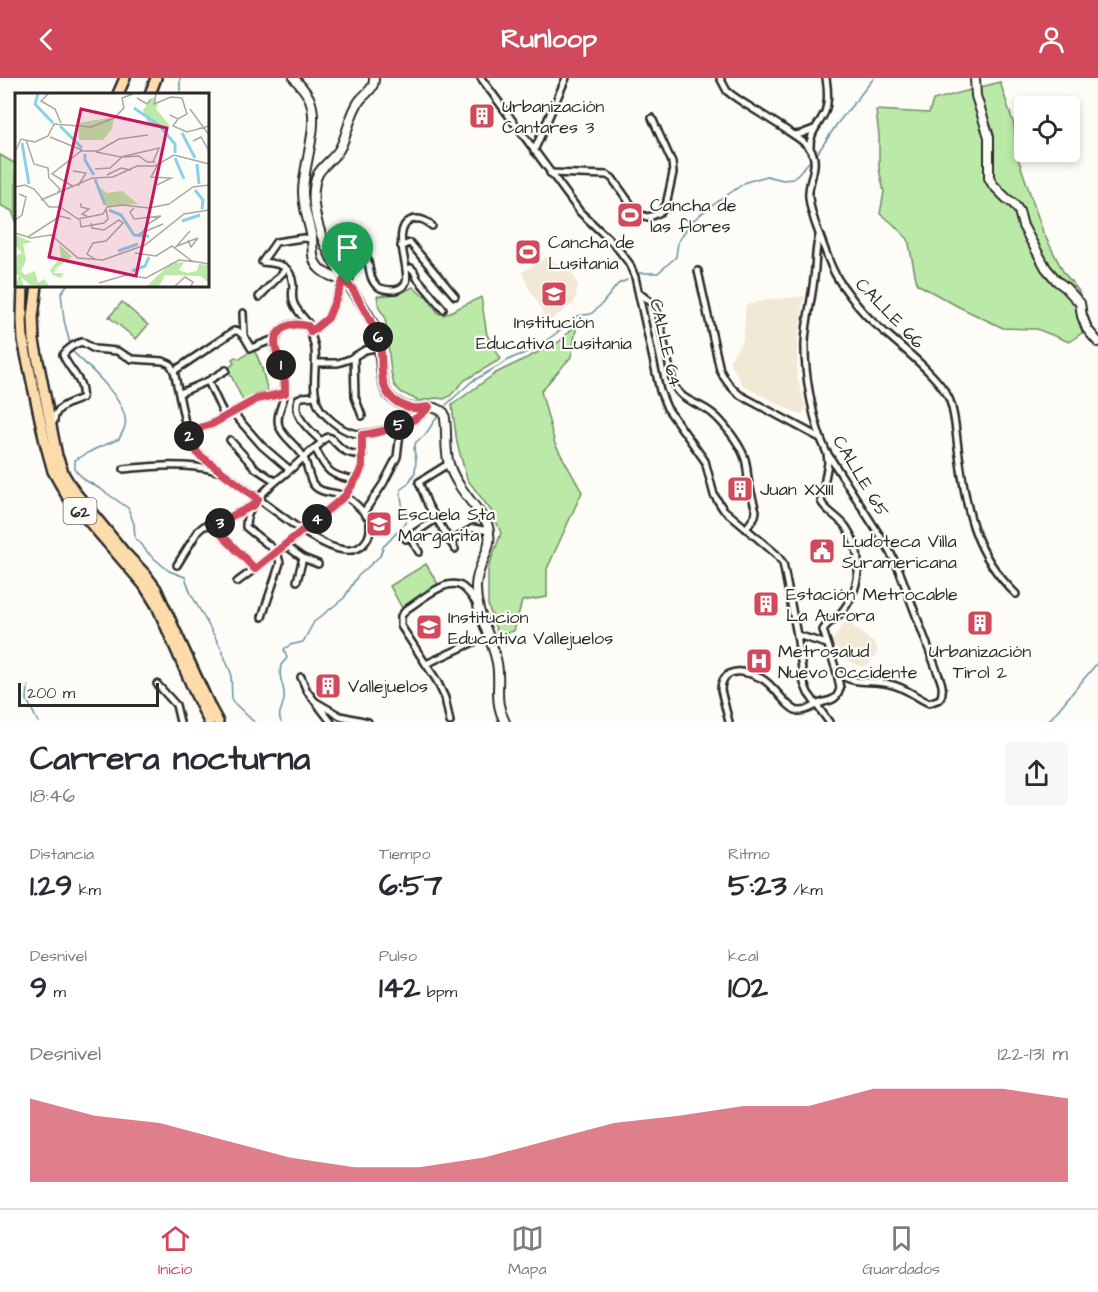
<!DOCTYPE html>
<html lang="es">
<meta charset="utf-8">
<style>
body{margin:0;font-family:"Architects Daughter",sans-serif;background:#f7f7f7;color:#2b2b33;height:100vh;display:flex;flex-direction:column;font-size:22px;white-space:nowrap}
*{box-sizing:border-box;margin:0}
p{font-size:20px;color:#7c7c81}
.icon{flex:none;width:33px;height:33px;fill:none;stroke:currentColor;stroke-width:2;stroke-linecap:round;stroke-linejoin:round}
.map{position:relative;height:644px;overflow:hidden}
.sheet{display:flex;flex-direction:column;background:#fff;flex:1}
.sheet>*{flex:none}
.buttons{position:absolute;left:1014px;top:18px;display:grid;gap:12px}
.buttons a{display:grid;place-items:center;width:66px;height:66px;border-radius:6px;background:#fff;box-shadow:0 3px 9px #0003;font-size:30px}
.scale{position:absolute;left:18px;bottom:15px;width:141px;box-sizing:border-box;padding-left:6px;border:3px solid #2b2b2b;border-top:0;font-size:16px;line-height:21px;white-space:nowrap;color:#2b2b2b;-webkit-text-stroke:4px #fdfcf7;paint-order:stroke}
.pin{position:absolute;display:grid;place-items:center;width:51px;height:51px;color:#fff;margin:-62px -26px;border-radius:50% 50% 50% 0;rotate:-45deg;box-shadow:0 0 6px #0007}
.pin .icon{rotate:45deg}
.km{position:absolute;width:30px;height:30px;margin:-15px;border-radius:50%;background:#222;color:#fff;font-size:16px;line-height:30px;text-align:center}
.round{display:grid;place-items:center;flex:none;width:63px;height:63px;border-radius:6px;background:#f7f7f7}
.summary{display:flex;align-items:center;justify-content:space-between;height:102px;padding:0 30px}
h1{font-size:33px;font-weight:700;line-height:45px}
.metrics{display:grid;grid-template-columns:repeat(3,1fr);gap:9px;height:102px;padding:6px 30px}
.metrics div{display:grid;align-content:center}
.metrics b{font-size:30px;font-weight:700}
.metrics small{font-size:16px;font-weight:400}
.metrics p{font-size:16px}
.chart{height:168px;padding:12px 30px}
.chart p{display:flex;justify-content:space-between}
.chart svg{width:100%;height:108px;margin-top:6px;fill:#d1495b;opacity:.7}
header{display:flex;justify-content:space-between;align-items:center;height:78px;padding:0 30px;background:#d1495b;color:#fff;font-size:27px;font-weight:700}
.tab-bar{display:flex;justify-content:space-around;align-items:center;height:84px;border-top:2px solid #e1e1e2;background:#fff;font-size:16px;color:#7c7c81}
.tab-bar a{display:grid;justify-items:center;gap:3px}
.tab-bar .current{color:#d1495b}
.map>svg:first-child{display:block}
</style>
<header><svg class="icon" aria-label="back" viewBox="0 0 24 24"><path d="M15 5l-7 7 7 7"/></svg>Runloop<svg class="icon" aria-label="person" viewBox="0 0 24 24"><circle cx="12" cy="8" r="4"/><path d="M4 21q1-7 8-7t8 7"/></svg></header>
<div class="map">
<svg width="1098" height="644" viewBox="0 0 1098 644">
<rect width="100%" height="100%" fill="#fdfcf7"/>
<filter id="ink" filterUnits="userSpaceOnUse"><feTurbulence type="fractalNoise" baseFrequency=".0167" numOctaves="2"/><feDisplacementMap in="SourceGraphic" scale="12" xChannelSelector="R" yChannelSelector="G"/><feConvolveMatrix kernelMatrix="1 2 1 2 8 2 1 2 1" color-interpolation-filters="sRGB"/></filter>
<g filter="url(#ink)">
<!-- built -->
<g fill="#f1e8d6">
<polygon points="547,179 573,196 578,208 574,225 552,241 545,244 542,232 528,209 522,194"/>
<polygon points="804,218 797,272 797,300 806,329 803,335 798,336 743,308 729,283 743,262 746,227 767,222"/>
<polygon points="846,542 877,568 877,575 869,586 862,589 844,580 832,563"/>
</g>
<!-- green -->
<g fill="#bbe9a7" stroke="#738a69" stroke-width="1.5">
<polygon points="1000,4 1014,47 1017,77 1043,154 1064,195 1078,212 1092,248 1069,264 1037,251 1003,250 959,229 917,206 908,161 891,144 880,136 884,114 879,91 879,58 876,32 929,35 933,22"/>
<polygon points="0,77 16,86 16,144 12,133 0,127"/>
<polygon points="413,209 422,217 427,218 438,235 444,237 481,219 487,257 501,281 465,302 450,318 444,321 436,320 419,323 402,315 394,307 391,294 385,239 379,230 377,218 399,216"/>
<polygon points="122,224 148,247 136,261 109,239"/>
<polygon points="577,246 571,279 541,313 555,366 582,414 547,491 547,519 522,523 514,553 498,557 488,527 488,491 501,455 492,434 467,401 457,365 452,327 496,295 559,264"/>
<path d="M253,271C263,285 263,300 269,316H257L244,325L228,291L234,285L232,281L235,279L240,281Z"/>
<polygon points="426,486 438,506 402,530 390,508"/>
</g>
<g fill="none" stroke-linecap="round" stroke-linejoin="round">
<!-- stream -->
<g stroke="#638f9d" stroke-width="1.5">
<polyline points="180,16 180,0"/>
<polyline points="817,76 837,46 874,0"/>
<polyline points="637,197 640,195 658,195 676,179 678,164 691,144 710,129 746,104 767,98 783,102 793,101 811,82"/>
<polyline points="67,207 61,215 64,242 70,266"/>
<path d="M72,270L73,274C89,289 130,325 125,348C124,352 121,357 119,361L95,371L75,382V392L85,402L102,412L128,430L134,446L135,460L150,477L169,493L185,499L191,516L220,568L231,595L232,623L254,644"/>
<polyline points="446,327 471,304 512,280 530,273 554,257 577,238 591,236 601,227 618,206 627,202"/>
<polyline points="28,608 27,622 38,644"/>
<path d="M281,644C277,635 283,630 284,621C285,613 283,609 281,602C280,597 280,592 281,587L287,580L284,571L290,567L303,564L314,544L344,520L357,499L380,478L383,469L390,462L406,444C404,432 400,424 401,411L408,406L415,394L416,382L414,371L416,364L425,357L439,336"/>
<polyline points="1048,644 1098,584"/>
</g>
<defs>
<g id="minor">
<polyline points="481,0 580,134 615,167 629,185 635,199 653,281 660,313 667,330 705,383 714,417 723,431 776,476 783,485 797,557 804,605 808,615 829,644"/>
<path d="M720,0L727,13L732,17C750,30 771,41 789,54C797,59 805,64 810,71C821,86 807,103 809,119C810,133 815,145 820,158C827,177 832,195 845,211C853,222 861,233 871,242C892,262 940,297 950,323C956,340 956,359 959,377C966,431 974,476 1016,516"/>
<polyline points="794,57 801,56 814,51"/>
<path d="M810,70C809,55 819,47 825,34C829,23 828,12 826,0"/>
<polyline points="534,73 566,0"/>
<polyline points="550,95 607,97 612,100 637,135 647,139 652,138 661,134 666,127 673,95 672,84 652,40"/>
<path d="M819,158C815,171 816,186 814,200C812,221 806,243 805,264C804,295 813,345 826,373L889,472L899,492L937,593C941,603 945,611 940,621L929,625C915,619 906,609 889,606C868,601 858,608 837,595"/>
<path d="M312,161L303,160L276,164L262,184C279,186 291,186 293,207C293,213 291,219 294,226C297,233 303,239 308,245C309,254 314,262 315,271C317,289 311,309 318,327C321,334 327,339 333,344C339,349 345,353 353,355C367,359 402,348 415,341C420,338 425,333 429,329"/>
<polyline points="401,168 410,165 455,218"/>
<polyline points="406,191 411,190 414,193 417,200 443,231"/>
<path d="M698,193L720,292C725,303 731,310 740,317L820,360"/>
<path d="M348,206L352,193L350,176L355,172L361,170C372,179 366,199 377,208C382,212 389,212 395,212C400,211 404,209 406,204C411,191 390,151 411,142C420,139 426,142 432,148"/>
<path d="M639,215L652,225L657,233L673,305C682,325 698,323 713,336C723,344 739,365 744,378C747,385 747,393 748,401C750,412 753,422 756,433L755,438L746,451"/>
<polyline points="259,219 286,191"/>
<polyline points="243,235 244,258"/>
<polyline points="311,254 328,240 343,203"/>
<polyline points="354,278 355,319 362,338"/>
<polyline points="316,285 338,285 350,281 365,272 380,269"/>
<polyline points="174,293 234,253 238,253 244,258 251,270 277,260"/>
<polyline points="208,303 225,339"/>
<polyline points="180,315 208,303 226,292"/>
<path d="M316,318L302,319L298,321C292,339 310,352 321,363"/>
<polyline points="233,335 262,368 290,392"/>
<path d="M54,343C55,328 69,326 82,320C85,303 69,292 63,277C67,271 76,265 82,264L94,271L117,273L132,281L163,283L170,286L174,293L187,354L198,376L302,453C317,462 351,485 366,463C371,456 371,449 369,441C363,433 355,424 346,419C336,413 321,417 313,406C308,398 308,388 304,380C298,368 283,360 279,348C275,336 285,324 285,312C285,305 285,297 282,290C280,283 275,275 275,268C275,248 292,243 307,248"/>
<polyline points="187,354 212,346 257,321 285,315"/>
<polyline points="230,362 255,390 275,403"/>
<path d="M315,370C327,393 329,398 355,402"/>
<path d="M827,375L828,385L821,423C824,432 840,440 846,449C865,476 861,512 840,536C834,542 827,545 823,552L837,595L840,610"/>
<polyline points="448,386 419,404 428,427 455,471"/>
<path d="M124,391C156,388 186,385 217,393"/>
<path d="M252,428L220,444C217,448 218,450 220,455L255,491"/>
<polyline points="364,434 383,406 397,379 401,347"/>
<polyline points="410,459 419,474"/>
<polyline points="406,461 436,441"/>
<polyline points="450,464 473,450 489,453"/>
<polyline points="285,467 303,480 318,486"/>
<polyline points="177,487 198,453 204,448 218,446"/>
<polyline points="297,503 303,480"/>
<polyline points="237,504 277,474 345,418 359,396 362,388 362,357"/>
<path d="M262,539L280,485L277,474L246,449C245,425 274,405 291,391C300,383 309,374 320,366L321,363L328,359L331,360C342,372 345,376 363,377"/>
<polyline points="797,557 827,566"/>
<polyline points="426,586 474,564"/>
<polyline points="301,599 307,613 331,644"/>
<polyline points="157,606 176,627 180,644"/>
<polyline points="316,624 340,638 368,644"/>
<path d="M450,644L445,620L437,603L401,548V538L407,531C420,523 445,500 461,508C468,512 472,520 477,526"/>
<path d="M729,644L721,612C721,605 723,600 729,596C736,592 743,594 751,596C756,598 760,599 764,602C775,609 787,630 798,633C808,634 815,626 824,624C833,622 838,620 840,610"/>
</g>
<g id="secondary">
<path d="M294,0C300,7 307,14 310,22C320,48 303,87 303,114C303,130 309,144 312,160C313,171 311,182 319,190C326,198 338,200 347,205"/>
<path d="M374,0C375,10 366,15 360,22C349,36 348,57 339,72C333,81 323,87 318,96C313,106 313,116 314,127C317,153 327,174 340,195C352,214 368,231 376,253C382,271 378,307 390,319C396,324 406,330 414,330C426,331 434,326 444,335C448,352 444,370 449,386C455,407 475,427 487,445C496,472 477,483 476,508C475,536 492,558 497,585C501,607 493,622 505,644"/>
<polyline points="975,0 976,18 989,59 989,100 993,107 1006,120 1014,126 1019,133 1023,148 1046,190 1057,203 1065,209 1080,225 1082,238 1087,251 1098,264"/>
</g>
<g id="trunk">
<polyline points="118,16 125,0"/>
<polyline points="150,16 156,0"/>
<polyline points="23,207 22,241 23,262 45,364 53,393 67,418 144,507 157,528 195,615 209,644"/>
<polyline points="37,207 33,239 34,263 57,378 64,397 74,413 123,473 145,496 156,511 211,631 218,644"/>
</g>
</defs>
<!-- minor casing -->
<use href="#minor" stroke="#2b2b2b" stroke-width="10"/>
<!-- secondary casing -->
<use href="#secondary" stroke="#2b2b2b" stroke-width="12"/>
<!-- trunk casing -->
<use href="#trunk" stroke="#2b2b2b" stroke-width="14"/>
<!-- minor -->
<use href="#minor" stroke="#fdfcf7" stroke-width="5"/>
<!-- secondary -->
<use href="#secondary" stroke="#fdfcf7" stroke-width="8"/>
<!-- trunk -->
<use href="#trunk" stroke="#fddcac" stroke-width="9"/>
</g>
</g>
<g fill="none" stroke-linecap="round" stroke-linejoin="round" filter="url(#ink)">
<defs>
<path id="route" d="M343,203C352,207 355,216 360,224C368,238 376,251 380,266C384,288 376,312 398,325C410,331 416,331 429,329C426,332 422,336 418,339C405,348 378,355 362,357V388L359,396L345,418L255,491L220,455C218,450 217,448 220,444L254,427L258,421L198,376L187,354L212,346L257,321L285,315C285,308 285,301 284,295C282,287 278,280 276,271C271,251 290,243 308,248L311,254L328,240Z"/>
</defs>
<!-- route casing -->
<use href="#route" stroke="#fff" stroke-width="12"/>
<!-- route -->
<use href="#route" stroke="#d1495b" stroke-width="8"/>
</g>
<!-- icons -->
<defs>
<symbol id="building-square" viewBox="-11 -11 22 22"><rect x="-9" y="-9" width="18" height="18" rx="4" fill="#d1495b" stroke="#fdfcf7"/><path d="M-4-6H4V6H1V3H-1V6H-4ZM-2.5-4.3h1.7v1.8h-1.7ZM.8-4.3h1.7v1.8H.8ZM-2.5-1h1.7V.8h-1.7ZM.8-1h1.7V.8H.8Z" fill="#fff"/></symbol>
<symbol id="stadium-square" viewBox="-11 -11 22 22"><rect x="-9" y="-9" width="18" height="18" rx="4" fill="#d1495b" stroke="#fdfcf7"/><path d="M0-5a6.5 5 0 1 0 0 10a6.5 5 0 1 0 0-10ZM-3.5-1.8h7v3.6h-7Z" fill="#fff"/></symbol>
<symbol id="school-square" viewBox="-11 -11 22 22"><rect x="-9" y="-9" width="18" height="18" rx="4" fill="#d1495b" stroke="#fdfcf7"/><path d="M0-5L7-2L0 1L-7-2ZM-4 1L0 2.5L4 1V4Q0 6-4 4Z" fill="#fff"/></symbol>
<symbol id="civic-square" viewBox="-11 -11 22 22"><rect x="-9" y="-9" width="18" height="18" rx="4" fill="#d1495b" stroke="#fdfcf7"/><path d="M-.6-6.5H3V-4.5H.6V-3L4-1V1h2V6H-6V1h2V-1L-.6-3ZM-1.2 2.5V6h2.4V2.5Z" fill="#fff"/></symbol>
<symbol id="hospital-square" viewBox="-11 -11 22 22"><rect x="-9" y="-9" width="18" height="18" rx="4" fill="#d1495b" stroke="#fdfcf7"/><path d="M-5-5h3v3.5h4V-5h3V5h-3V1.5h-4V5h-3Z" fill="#fff"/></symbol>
</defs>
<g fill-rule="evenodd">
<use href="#building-square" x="467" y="23" width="30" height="30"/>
<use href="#stadium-square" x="615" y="122" width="30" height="30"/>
<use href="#stadium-square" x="513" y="159" width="30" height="30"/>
<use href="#school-square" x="539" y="201" width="30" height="30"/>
<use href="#building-square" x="725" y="396" width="30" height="30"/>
<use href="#school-square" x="364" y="431" width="30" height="30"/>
<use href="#civic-square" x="807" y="458" width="30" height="30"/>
<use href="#building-square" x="751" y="511" width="30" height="30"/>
<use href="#building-square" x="965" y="530" width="30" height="30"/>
<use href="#school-square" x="414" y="534" width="30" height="30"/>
<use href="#hospital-square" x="744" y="568" width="30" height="30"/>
<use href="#building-square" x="313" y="593" width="30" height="30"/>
</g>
<g text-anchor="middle" stroke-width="4.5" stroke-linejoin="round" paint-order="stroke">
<!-- shield labels -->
<rect fill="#fdfcf7" stroke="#6a6a68" stroke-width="1.5" x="63.5" y="420" width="33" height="26" rx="4.5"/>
<g font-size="16" font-weight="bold" fill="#2b2b2b">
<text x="80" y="439">62</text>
</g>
<!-- poi labels -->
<g font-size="18" fill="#2b2b2b" stroke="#fdfcf7" text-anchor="start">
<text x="502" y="34">Urbanización<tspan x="502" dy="21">Cantares 3</tspan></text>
<text x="650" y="133">Cancha de<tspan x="650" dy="21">las flores</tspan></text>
<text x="548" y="170">Cancha de<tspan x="548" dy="21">Lusitania</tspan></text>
<text x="554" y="250" text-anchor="middle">Institución<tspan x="554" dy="21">Educativa Lusitania</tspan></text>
<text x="760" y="417">Juan XXIII</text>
<text x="398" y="442">Escuela Sta<tspan x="398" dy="21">Margarita</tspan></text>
<text x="842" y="469">Ludoteca Villa<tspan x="842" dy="21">Suramericana</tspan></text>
<text x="786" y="522">Estación Metrocable<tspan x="786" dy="21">La Aurora</tspan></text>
<text x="448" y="545">Institucion<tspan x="448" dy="21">Educativa Vallejuelos</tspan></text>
<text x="778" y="579">Metrosalud<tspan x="778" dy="21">Nuevo Occidente</tspan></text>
<text x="980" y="579" text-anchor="middle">Urbanización<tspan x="980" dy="21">Tirol 2</tspan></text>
<text x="348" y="614">Vallejuelos</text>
</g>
<!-- street labels -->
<g font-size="18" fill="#2b2b2b" stroke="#fdfcf7">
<text transform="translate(890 235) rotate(46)" y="6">CALLE 66</text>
<text transform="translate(666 265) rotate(77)" y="6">CALLE 64</text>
<text transform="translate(861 398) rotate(59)" y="6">CALLE 65</text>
</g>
</g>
<!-- overview -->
<g transform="translate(15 15)">
<rect width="194" height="194" fill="#fdfcf7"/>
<path d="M138,4L143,11L141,16L155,33L133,31L128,17ZM99,24L97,36L88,47H64L63,30ZM84,94L92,100L107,98L123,111L91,113ZM0,142L17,149L8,151L11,167L6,178L10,182L20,178L23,190L29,186L34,193L15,192L6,184L9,193H0L4,182L0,181L2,162L7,160L0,152ZM44,151L57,164L38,177L44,175L38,180H49L45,185L38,182L35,177L46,164ZM169,169L164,177L172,180L182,178L184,171L193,172V189L185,183L150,182L144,193H132L156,170Z" fill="#bbe9a7"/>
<path fill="none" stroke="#88d2e9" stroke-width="3" d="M23,1L20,11L38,30M119,15L144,32L160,51V60M45,33L67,55M167,40L180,65M7,50L14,91M70,61V67L79,82M160,65L169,86M182,71L184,91M80,86L90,112M180,97L188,107L187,116M94,117L106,122L119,142L134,143M167,128L185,122M103,158L123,151M117,178L130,173L134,164"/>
<path fill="none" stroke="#a9a8a5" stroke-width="1.5" d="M33,1L26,8L40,16L46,30M141,1L139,11L156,4L167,5M122,5L132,11L136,6M175,16L194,42M155,22L163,26L172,21L167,5M163,26L158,33L172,39L194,33M35,44L67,57M11,47L19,71L33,75L34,86M178,48L186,44L194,58M0,59L6,46L20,49L33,43L39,31L76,34L99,25L109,15L107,5L118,1M81,59L106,64L144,55L138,69M108,64L124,63L132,69H140M80,76L95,75L106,65M58,78L71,80L63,93M92,82L106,75L116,77M35,86L45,96L42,101M142,92L156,85L136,84L142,73M0,94L10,92L19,96L34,114H45L63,126L88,121L92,114L108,112L134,115L154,111L178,94L194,92M59,94L37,81L66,58H83L104,46L133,42M26,107L77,85L98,84L122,73H140L159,62L194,71M66,110V114L74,116L67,121L72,123M119,115L115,119L119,126L146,123M0,127L7,122L11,104L4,101M65,127L66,134L89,130L93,126L91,116M76,130L77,135L89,137L104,127L108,130L91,148L78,150L72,161L81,167M0,140L16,145L36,142L63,165L88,167L130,152L169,121L194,117M127,140L133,131L146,123M124,141L148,131M13,144L45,123L56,126M173,147L176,154L183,145M162,153L183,145M160,155L175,138M120,160L141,163L157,153L177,168L194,171M84,190L111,182L131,185L164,167L182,169M160,193L170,184L178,189L176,193"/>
<path fill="#c2185b" fill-opacity="0.15" stroke="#c2185b" stroke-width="3" d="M66,16L152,35L121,183L34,164Z"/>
<rect width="194" height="194" fill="none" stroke="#2b2b2b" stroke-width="3"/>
</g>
</svg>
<div class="buttons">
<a><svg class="icon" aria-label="locate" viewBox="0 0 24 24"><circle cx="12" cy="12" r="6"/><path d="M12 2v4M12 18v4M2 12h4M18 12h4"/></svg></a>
</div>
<div class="scale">200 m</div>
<div class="pin" style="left:348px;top:206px;background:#1e9e55"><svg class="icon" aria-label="arrive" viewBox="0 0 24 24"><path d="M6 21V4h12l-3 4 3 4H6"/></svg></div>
<b class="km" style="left:281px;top:287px">1</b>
<b class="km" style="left:189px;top:358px">2</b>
<b class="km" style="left:220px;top:445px">3</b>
<b class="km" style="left:317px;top:441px">4</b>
<b class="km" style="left:399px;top:347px">5</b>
<b class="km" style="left:378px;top:259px">6</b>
</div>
<section class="sheet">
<div class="summary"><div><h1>Carrera nocturna</h1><p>18:46</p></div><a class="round"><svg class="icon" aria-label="share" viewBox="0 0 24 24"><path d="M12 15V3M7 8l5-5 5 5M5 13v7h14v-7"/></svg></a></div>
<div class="metrics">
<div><p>Distancia</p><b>1.29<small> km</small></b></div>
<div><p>Tiempo</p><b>6:57</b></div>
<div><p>Ritmo</p><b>5:23<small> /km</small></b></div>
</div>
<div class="metrics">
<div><p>Desnivel</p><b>9<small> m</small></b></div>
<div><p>Pulso</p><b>142<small> bpm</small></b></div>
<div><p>kcal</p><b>102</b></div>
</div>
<div class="chart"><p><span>Desnivel</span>122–131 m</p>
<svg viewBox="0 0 160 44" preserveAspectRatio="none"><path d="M0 44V10L10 17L20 20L30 27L40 34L50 38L60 38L70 34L80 27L90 20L100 17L110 13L120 13L130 6L140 6L150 6L160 10V44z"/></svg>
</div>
</section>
<nav class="tab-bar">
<a class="current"><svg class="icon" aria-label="home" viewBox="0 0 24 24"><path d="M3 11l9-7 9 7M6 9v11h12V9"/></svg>Inicio</a>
<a><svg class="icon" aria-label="map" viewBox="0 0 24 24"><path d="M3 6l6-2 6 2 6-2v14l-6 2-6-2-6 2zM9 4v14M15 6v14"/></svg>Mapa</a>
<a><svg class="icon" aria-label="saved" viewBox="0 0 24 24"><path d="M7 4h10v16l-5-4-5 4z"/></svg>Guardados</a>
</nav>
